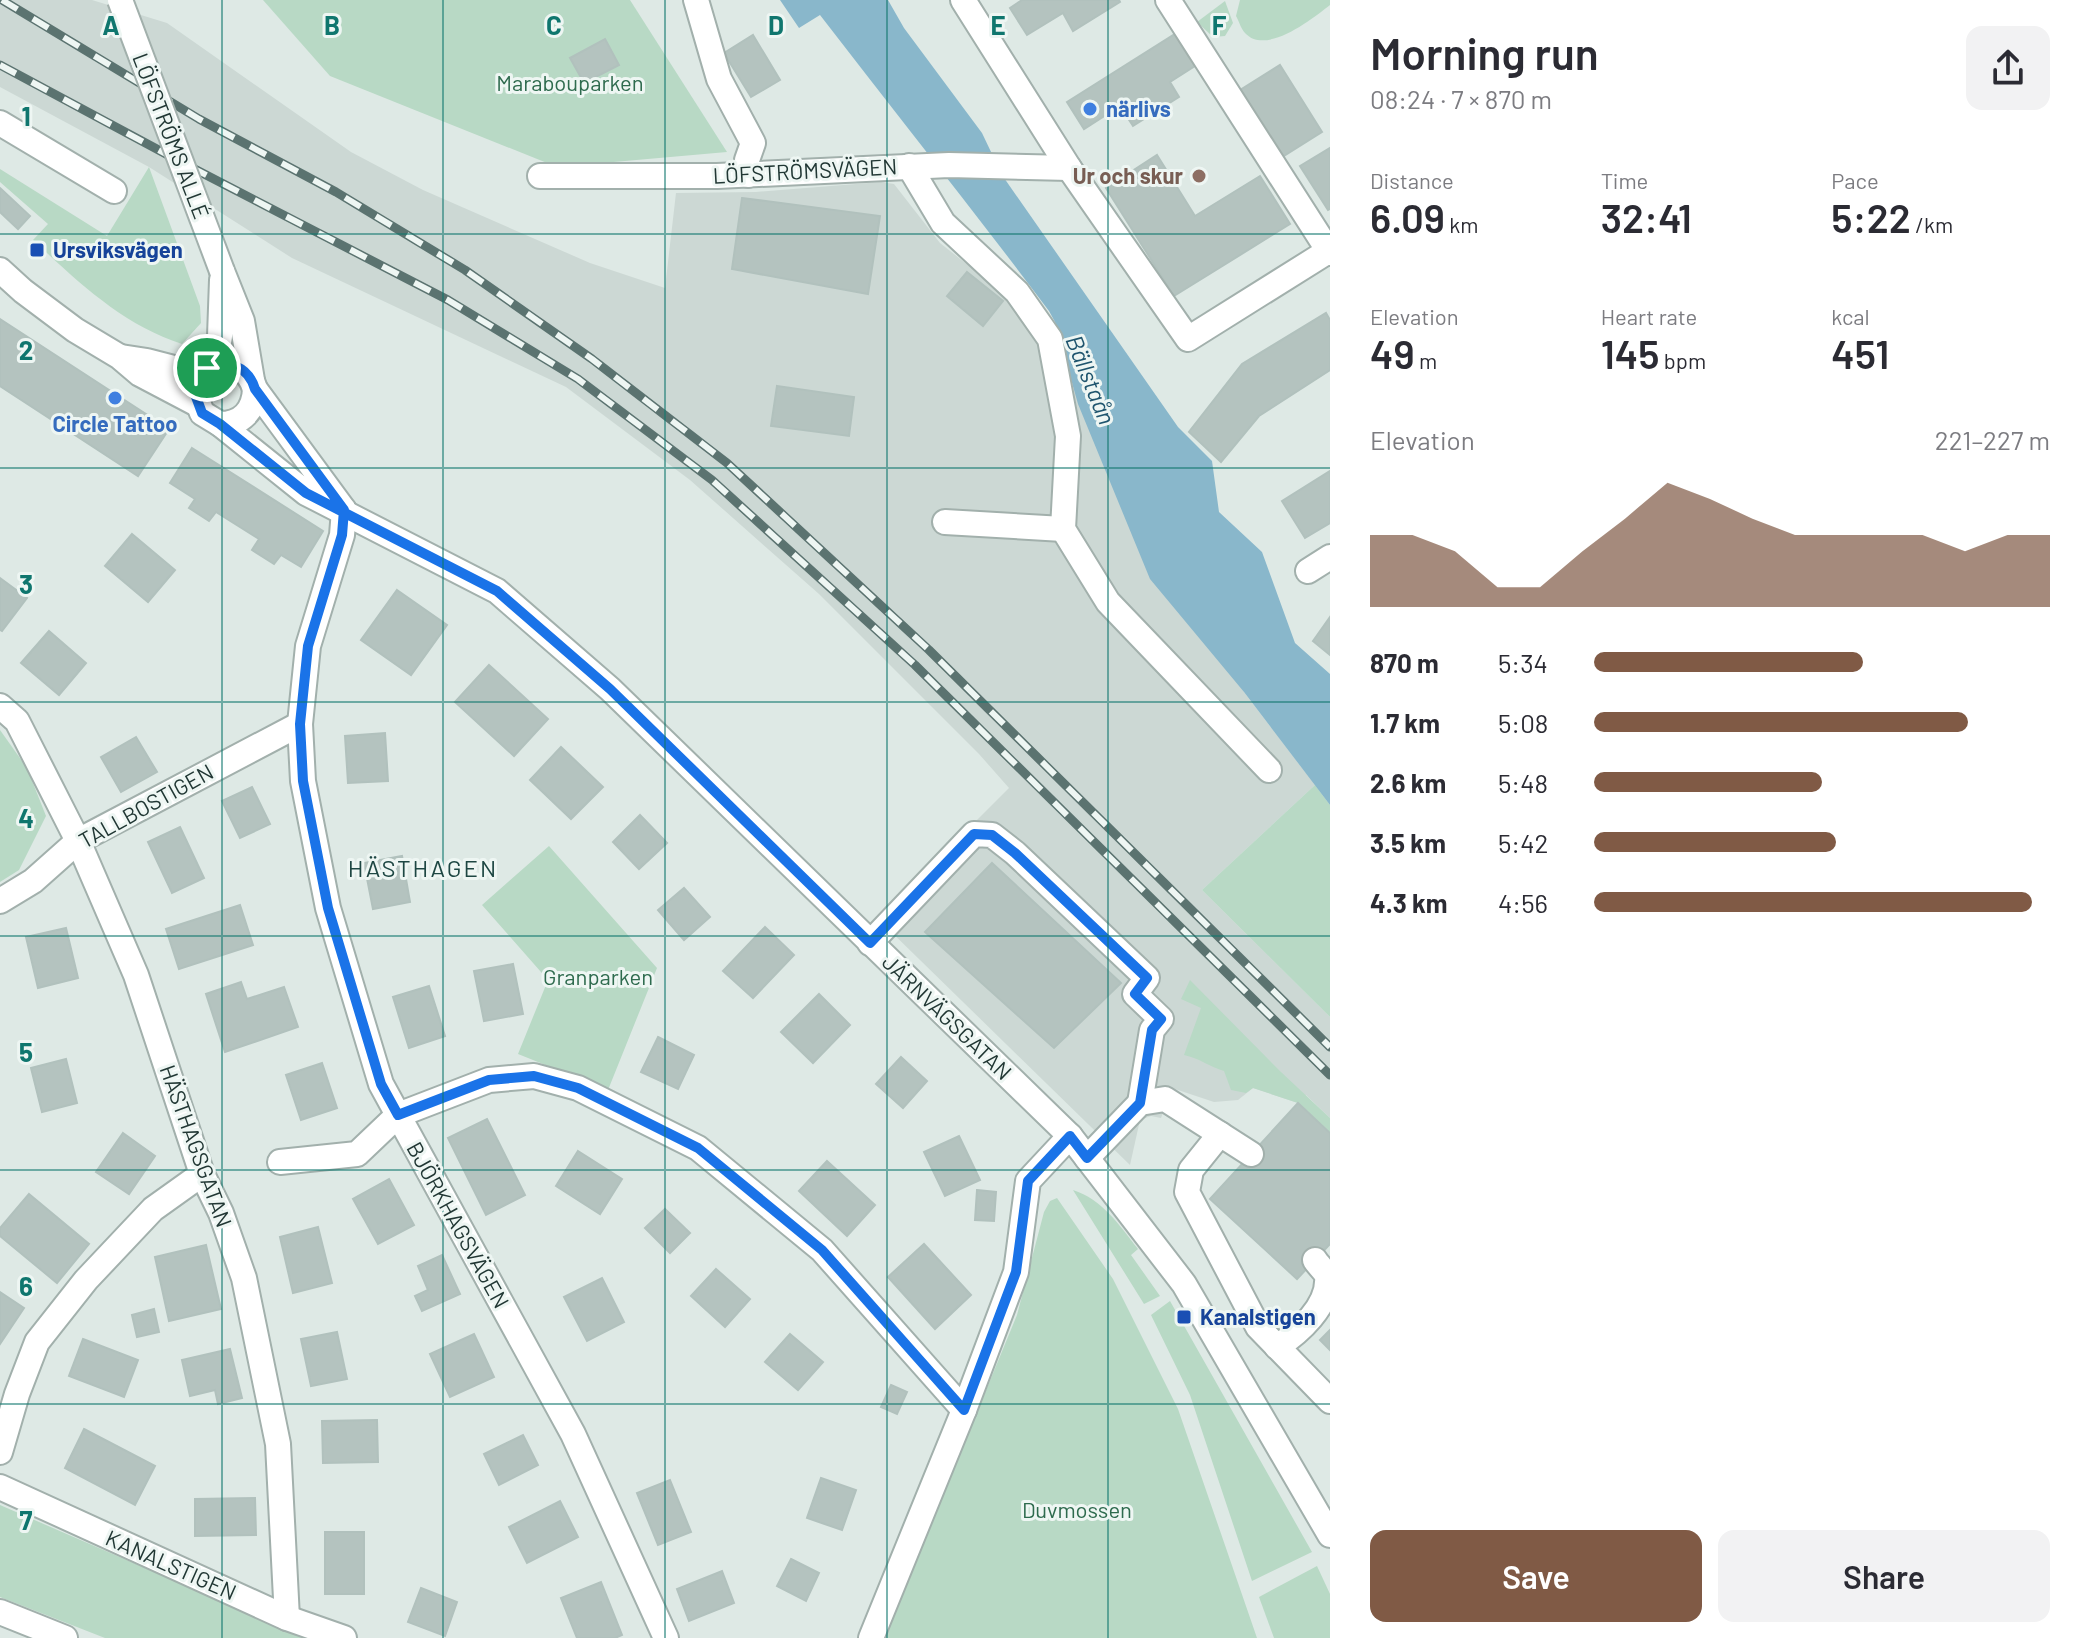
<!DOCTYPE html>
<meta charset="utf-8">
<style>
body{margin:0;font-family:Barlow,sans-serif;background:#f2f2f3;color:#2b2b33;height:100vh;display:flex;flex-direction:column;font-size:30px;white-space:nowrap}
*{box-sizing:border-box;margin:0}
p{font-size:26px;color:#7c7c81}
.icon{flex:none;width:44px;height:44px;fill:none;stroke:currentColor;stroke-width:2;stroke-linecap:round;stroke-linejoin:round}
.map{position:relative;flex:1;overflow:hidden}
.sheet{display:flex;flex-direction:column;background:#fff;width:760px}
.sheet>*{flex:none}
.pin{position:absolute;display:grid;place-items:center;width:68px;height:68px;color:#fff;margin:-34px;border:4px solid #fff;border-radius:50%;box-shadow:0 2px 8px #0007}
.round{display:grid;place-items:center;flex:none;width:84px;height:84px;border-radius:16px;background:#f2f2f3}
.overview{display:flex;align-items:center;justify-content:space-between;height:136px;padding:0 40px}
h1{font-size:44px;font-weight:600;line-height:60px}
.figures{display:grid;grid-template-columns:repeat(3,1fr);gap:12px;height:136px;padding:8px 40px}
.figures div{display:grid;align-content:center}
.figures b{font-size:40px;font-weight:600}
.figures small{font-size:22px;font-weight:400}
.figures p{font-size:22px}
.chart{height:224px;padding:16px 40px}
.chart p{display:flex;justify-content:space-between}
.chart svg{width:100%;height:144px;margin-top:8px;fill:#805a45;opacity:.7}
.button{display:flex;gap:16px;margin-top:auto;padding:16px 40px}
.button a{flex:1;height:92px;border-radius:16px;background:#805a45;color:#fff;font-size:32px;font-weight:600;line-height:92px;text-align:center}
.button a+a{background:#f2f2f3;color:#2b2b33}
ul{padding:0 40px;list-style:none;font-size:26px}
li{display:grid;grid-template-columns:128px 96px 1fr;align-items:center;height:60px}
li i{height:20px;border-radius:10px;background:#805a45}
main{display:flex;flex:1;min-height:0}
.map>svg:first-child{display:block}
</style>
<main>
<div class="map">
<svg width="1330" height="1638" viewBox="0 0 1330 1638">
<rect width="100%" height="100%" fill="#dee9e5"/>
<!-- built -->
<polygon fill="#ccd8d4" points="0,0 92,0 167,23 351,152 423,190 590,263 665,288 676,193 756,192 881,182 894,184 940,243 1007,296 1028,329 1055,322 1067,362 1244,692 1315,785 1202,890 1330,1017 1330,1118 1306,1095 1298,1103 1253,1088 1238,1100 1214,1102 1172,1088 1161,1118 1151,1116 1140,1120 1130,1165 878,919 1009,788 979,754 819,594 690,480 566,387 292,258 149,167 0,87"/>
<!-- green -->
<g fill="#b8d9c5">
<polygon points="263,0 630,0 727,152 557,167 330,76"/>
<path d="M1240,0H1330V5C1312,19 1266,56 1245,33C1241,29 1239,21 1236,16Z"/>
<polygon points="1225,1 1233,23 1225,36 1213,37 1197,22"/>
<path d="M149,167L200,306L201,323L182,344C123,325 78,282 33,240L48,224L0,182V169L107,236Z"/>
<polygon points="0,730 27,768 46,816 19,870 0,882"/>
<polygon points="1315,785 1330,805 1330,1017 1202,890"/>
<polygon points="549,846 657,968 608,1090 518,1054 548,980 482,905"/>
<path d="M1190,980L1281,1072L1330,1118V1133L1298,1103L1253,1088L1246,1093L1231,1090L1224,1071C1210,1067 1199,1058 1184,1055L1201,1008L1181,999Z"/>
<path d="M1073,1190C1102,1199 1120,1226 1138,1249L1131,1255L1160,1296L1144,1304Z"/>
<polygon points="1057,1198 1113,1279 1178,1409 1257,1638 884,1638 1017,1315 1044,1212 1050,1201"/>
<polygon points="1170,1301 1312,1552 1252,1581 1190,1395 1151,1315"/>
<polygon points="0,1505 306,1638 105,1638 0,1597"/>
<polygon points="1317,1566 1330,1594 1330,1638 1274,1638 1259,1597"/>
</g>
<!-- water -->
<path fill="#89b7cb" d="M780,0H888L904,28L982,133L1002,175L1178,427L1212,461L1219,512L1262,552L1295,643L1330,674V805L1244,692L1150,579L1078,404L1055,322L1049,311C974,211 896,114 820,15L799,28Z"/>
<!-- building -->
<g fill="#b4c3bf" stroke="#b1c1bd" stroke-width="2">
<polygon points="1022,0 1119,0 1120,2 1073,31 1063,13 1027,35 1010,8"/>
<polygon points="1175,34 1195,66 1170,82 1179,97 1133,126 1120,106 1084,129 1067,102"/>
<polygon points="753,35 780,80 751,97 724,53"/>
<polygon points="605,39 619,65 584,83 570,58"/>
<polygon points="1280,65 1322,132 1282,157 1240,90"/>
<polygon points="1330,148 1330,209 1328,210 1300,166"/>
<polygon points="1157,155 1195,216 1260,176 1290,224 1174,296 1106,188"/>
<polygon points="0,188 30,216 18,229 0,212"/>
<polygon points="742,198 880,216 868,294 732,269"/>
<polygon points="967,272 1003,301 983,326 947,296"/>
<polygon points="1326,313 1330,320 1330,370 1259,416 1221,462 1189,432 1242,364"/>
<polygon points="0,319 169,429 138,476 0,386"/>
<polygon points="777,386 854,397 849,436 771,426"/>
<polygon points="192,448 323,531 301,567 281,555 274,564 252,550 259,539 216,512 209,521 189,508 195,499 170,483"/>
<polygon points="1330,471 1330,523 1305,538 1282,501"/>
<polygon points="132,534 175,570 148,602 105,566"/>
<polygon points="0,578 27,598 2,631 0,630"/>
<polygon points="397,590 447,625 411,675 361,640"/>
<polygon points="1330,617 1330,655 1313,641"/>
<polygon points="49,631 86,663 59,695 21,663"/>
<polygon points="489,665 548,719 514,756 455,702"/>
<polygon points="385,733 388,781 348,783 345,736"/>
<polygon points="136,737 157,772 121,792 101,757"/>
<polygon points="561,747 603,787 571,819 530,780"/>
<polygon points="252,787 270,824 240,838 222,801"/>
<polygon points="640,815 667,843 639,869 613,842"/>
<polygon points="180,827 204,878 172,893 148,842"/>
<polygon points="402,856 410,902 373,909 364,863"/>
<polygon points="992,863 1121,983 1054,1048 925,932"/>
<polygon points="684,888 710,917 684,940 658,910"/>
<polygon points="240,905 253,945 179,969 166,929"/>
<polygon points="765,927 794,955 753,998 723,971"/>
<polygon points="66,928 78,978 38,988 26,937"/>
<polygon points="513,964 523,1014 484,1021 474,971"/>
<polygon points="241,982 247,999 284,987 298,1027 225,1052 206,994"/>
<polygon points="429,986 445,1036 409,1048 393,997"/>
<polygon points="819,994 850,1025 813,1063 781,1032"/>
<polygon points="658,1037 694,1055 678,1089 641,1072"/>
<polygon points="901,1057 927,1081 903,1108 876,1084"/>
<polygon points="66,1059 77,1103 42,1112 31,1068"/>
<polygon points="322,1063 337,1108 301,1120 286,1075"/>
<polygon points="1298,1103 1330,1133 1330,1244 1297,1279 1210,1199"/>
<polygon points="487,1119 525,1195 486,1215 448,1138"/>
<polygon points="123,1133 155,1156 129,1194 96,1172"/>
<polygon points="959,1136 980,1180 945,1196 924,1152"/>
<polygon points="578,1151 622,1179 600,1214 556,1186"/>
<polygon points="827,1161 875,1205 847,1236 799,1191"/>
<polygon points="389,1179 414,1225 378,1244 353,1199"/>
<polygon points="977,1190 996,1192 994,1221 975,1220"/>
<polygon points="29,1194 89,1244 57,1283 0,1236 0,1228"/>
<polygon points="665,1209 690,1233 670,1253 645,1228"/>
<polygon points="318,1227 332,1283 293,1293 280,1237"/>
<polygon points="924,1244 971,1295 935,1329 888,1277"/>
<polygon points="206,1245 221,1309 169,1321 155,1257"/>
<polygon points="442,1255 460,1294 422,1311 415,1296 428,1290 418,1266"/>
<polygon points="716,1269 750,1299 725,1327 691,1296"/>
<polygon points="602,1278 624,1322 587,1341 564,1297"/>
<polygon points="0,1292 24,1308 0,1344"/>
<polygon points="154,1309 159,1332 137,1337 132,1315"/>
<polygon points="1330,1330 1330,1350 1320,1340"/>
<polygon points="337,1332 347,1379 311,1386 301,1339"/>
<polygon points="474,1334 494,1377 450,1397 430,1354"/>
<polygon points="790,1334 823,1362 798,1390 765,1362"/>
<polygon points="83,1339 138,1360 124,1397 69,1376"/>
<polygon points="230,1349 242,1398 218,1404 215,1390 190,1396 182,1360"/>
<polygon points="891,1385 907,1392 897,1414 881,1407"/>
<polygon points="377,1420 378,1462 323,1463 322,1421"/>
<polygon points="84,1429 155,1466 135,1505 65,1468"/>
<polygon points="523,1435 538,1465 499,1485 484,1454"/>
<polygon points="821,1478 856,1490 842,1530 807,1518"/>
<polygon points="670,1480 691,1532 658,1545 637,1493"/>
<polygon points="255,1498 256,1535 195,1536 195,1499"/>
<polygon points="560,1501 578,1537 527,1563 509,1527"/>
<rect x="325" y="1532" width="39" height="62"/>
<polygon points="791,1559 819,1573 806,1601 777,1586"/>
<polygon points="722,1571 734,1603 689,1621 677,1589"/>
<polygon points="601,1582 622,1635 615,1638 577,1638 561,1598"/>
<polygon points="421,1588 457,1602 445,1636 408,1622"/>
</g>
<g fill="none" stroke-linecap="round" stroke-linejoin="round">
<defs>
<g id="minor">
<polyline points="696,0 719,79 753,143 747,160 748,175"/>
<polyline points="963,0 1069,168 1188,339 1330,250"/>
<polyline points="1168,0 1330,253"/>
<polyline points="0,123 114,191"/>
<polyline points="909,166 943,223 1017,292 1050,339 1068,436 1063,529 1108,602 1269,770"/>
<polyline points="540,176 717,176 949,165 1069,168"/>
<polyline points="0,270 23,291 75,330 120,357 140,374 197,404"/>
<polyline points="222,271 242,321 252,380"/>
<polyline points="121,357 147,361 201,375"/>
<polyline points="215,365 220,336 222,280"/>
<path d="M220,424C242,424 254,411 255,389"/>
<path d="M344,510L255,389C248,366 229,359 207,368L196,384L195,394L202,413L220,424L306,493L497,591L610,689L1070,1136L1184,1284L1330,1535"/>
<polyline points="344,510 342,535 308,646 300,724 303,781 328,908 381,1084 573,1434 666,1638"/>
<polyline points="945,522 1063,529"/>
<polyline points="1308,571 1330,557"/>
<polyline points="0,706 17,721 78,841 136,975 202,1174 221,1213 244,1278 278,1444 287,1618"/>
<polyline points="0,901 33,881 78,841 300,724"/>
<polyline points="870,943 974,834 992,835 1015,853 1147,978 1135,994 1161,1019 1152,1030 1140,1103"/>
<polyline points="1220,1134 1191,1170 1187,1192 1258,1327 1330,1401"/>
<polyline points="1087,1158 1140,1103 1165,1099 1251,1154"/>
<polyline points="280,1162 357,1154 398,1115 489,1080 534,1076 578,1088 698,1148 822,1250 964,1410"/>
<path d="M1277,1347C1298,1333 1330,1306 1327,1276C1325,1271 1318,1265 1315,1260"/>
<polyline points="0,1452 17,1394 37,1342 86,1280 153,1209 202,1174"/>
<polyline points="0,1487 287,1618 344,1638"/>
<polyline points="0,1612 65,1638"/>
<polyline points="871,1638 964,1410 1016,1272 1028,1181 1070,1136"/>
</g>
</defs>
<!-- minor casing -->
<use href="#minor" stroke="#a2b0ac" stroke-width="28"/>
<!-- minor -->
<use href="#minor" stroke="#fff" stroke-width="24"/>
<defs>
<g id="rail">
<polyline points="2,0 199,119 336,192 465,270 592,359 727,463 929,650 1330,1047"/>
<polyline points="0,65 181,162 448,300 578,379 712,480 915,665 1330,1075"/>
</g>
</defs>
<!-- rail casing -->
<use href="#rail" stroke="#5b7370" stroke-width="9"/>
<!-- rail -->
<use href="#rail" stroke="#eef6f3" stroke-width="6" stroke-dasharray="18" stroke-linecap="butt"/>
<defs>
<polyline id="minor-bridge" points="120,0 222,271"/>
</defs>
<!-- minor-bridge casing -->
<use href="#minor-bridge" stroke="#a2b0ac" stroke-width="28" stroke-linecap="butt"/>
<!-- minor-bridge -->
<use href="#minor-bridge" stroke="#fff" stroke-width="24"/>
</g>
<g fill="none" stroke-linecap="round" stroke-linejoin="round">
<defs>
<path id="route" d="M207,368C228,359 248,366 255,389L344,510L342,535L308,646L300,724L303,781L328,908L381,1084L398,1115L489,1080L534,1076L578,1088L698,1148L822,1250L964,1410L1016,1272L1028,1181L1070,1136L1087,1158L1140,1103L1152,1030L1161,1019L1135,994L1147,978L1015,853L992,835L974,834L870,943L610,689L497,591L306,493L220,424L202,413L195,394L196,384L207,368"/>
</defs>
<!-- route casing -->
<use href="#route" stroke="#fff" stroke-width="16"/>
<!-- route -->
<use href="#route" stroke="#1a73e8" stroke-width="10"/>
</g>
<!-- grid -->
<path fill="none" stroke="#0f766e" stroke-width="2" stroke-opacity="0.55" d="M222,0V1638M443,0V1638M665,0V1638M887,0V1638M1108,0V1638M0,234H1330M0,468H1330M0,702H1330M0,936H1330M0,1170H1330M0,1404H1330"/>
<!-- markers -->
<g fill="#3f7fe0" stroke="#eef6f3" stroke-width="3">
<circle cx="1090" cy="109" r="8"/>
<circle cx="115" cy="398" r="8"/>
</g>
<circle fill="#8d6e63" stroke="#eef6f3" stroke-width="3" cx="1199" cy="176" r="8"/>
<g fill="#1a4fb4" stroke="#eef6f3" stroke-width="3">
<rect x="29" y="242" width="16" height="16" rx="4"/>
<rect x="1176" y="1309" width="16" height="16" rx="4"/>
</g>
<g text-anchor="middle" stroke-width="6" stroke-linejoin="round" paint-order="stroke">
<!-- park labels -->
<g font-size="22" fill="#2e6b4e" stroke="#eef6f3">
<text x="570" y="91">Marabouparken</text>
<text x="598" y="985">Granparken</text>
<text x="1077" y="1518">Duvmossen</text>
</g>
<!-- shop labels -->
<g font-size="22" font-weight="bold" fill="#366cbe" stroke="#eef6f3" text-anchor="start">
<text x="1106" y="117">närlivs</text>
<text x="115" y="432" text-anchor="middle">Circle Tattoo</text>
</g>
<!-- street labels -->
<g font-size="22" fill="#213734" stroke="#eef6f3">
<text transform="translate(171 136) rotate(69)" y="8">LÖFSTRÖMS ALLÉ</text>
<text transform="translate(805 171) rotate(-3)" y="8">LÖFSTRÖMSVÄGEN</text>
<text transform="translate(146 806) rotate(-29)" y="8">TALLBOSTIGEN</text>
<text transform="translate(947 1017) rotate(44)" y="8">JÄRNVÄGSGATAN</text>
<text transform="translate(196 1146) rotate(70)" y="8">HÄSTHAGSGATAN</text>
<text transform="translate(458 1225) rotate(61)" y="8">BJÖRKHAGSVÄGEN</text>
<text transform="translate(171 1565) rotate(24)" y="8">KANALSTIGEN</text>
</g>
<!-- education labels -->
<g font-size="22" font-weight="bold" fill="#785e54" stroke="#eef6f3" text-anchor="end">
<text x="1183" y="184">Ur och skur</text>
</g>
<!-- transit labels -->
<g font-size="22" font-weight="bold" fill="#164399" stroke="#eef6f3" text-anchor="start">
<text x="53" y="258">Ursviksvägen</text>
<text x="1200" y="1325">Kanalstigen</text>
</g>
<!-- water labels -->
<g font-size="24" font-style="italic" fill="#1f556e" stroke="#eef6f3">
<text transform="translate(1090 380) rotate(68)" y="8">Bällstaån</text>
</g>
<!-- neighbourhood labels -->
<g font-size="24" letter-spacing="2" fill="#1e4743" stroke="#eef6f3">
<text x="423" y="877">HÄSTHAGEN</text>
</g>
</g>
<g font-size="26" text-anchor="middle" font-weight="bold" fill="#0f766e" stroke="#eef6f3" stroke-width="6" stroke-linejoin="round" paint-order="stroke">
<text x="111" y="35">A</text>
<text x="332" y="35">B</text>
<text x="554" y="35">C</text>
<text x="776" y="35">D</text>
<text x="998" y="35">E</text>
<text x="1219" y="35">F</text>
<text x="26" y="126">1</text>
<text x="26" y="360">2</text>
<text x="26" y="594">3</text>
<text x="26" y="828">4</text>
<text x="26" y="1062">5</text>
<text x="26" y="1296">6</text>
<text x="26" y="1530">7</text>
</g>
</svg>
<div class="pin" style="left:207px;top:368px;background:#1e9e55"><svg class="icon" aria-label="arrive" viewBox="0 0 24 24"><path d="M6 21V4h12l-3 4 3 4H6"/></svg></div>
</div>
<section class="sheet">
<div class="overview"><div><h1>Morning run</h1><p>08:24 · 7 × 870 m</p></div><a class="round"><svg class="icon" aria-label="share" viewBox="0 0 24 24"><path d="M12 15V3M7 8l5-5 5 5M5 13v7h14v-7"/></svg></a></div>
<div class="figures">
<div><p>Distance</p><b>6.09<small> km</small></b></div>
<div><p>Time</p><b>32:41</b></div>
<div><p>Pace</p><b>5:22<small> /km</small></b></div>
</div>
<div class="figures">
<div><p>Elevation</p><b>49<small> m</small></b></div>
<div><p>Heart rate</p><b>145<small> bpm</small></b></div>
<div><p>kcal</p><b>451</b></div>
</div>
<div class="chart"><p><span>Elevation</span>221–227 m</p>
<svg viewBox="0 0 160 44" preserveAspectRatio="none"><path d="M0 44V22L10 22L20 27L30 38L40 38L50 27L60 17L70 6L80 11L90 17L100 22L110 22L120 22L130 22L140 27L150 22L160 22V44z"/></svg>
</div>
<ul>
<li><b>870 m</b>5:34<i style="width:59%"></i></li>
<li><b>1.7 km</b>5:08<i style="width:82%"></i></li>
<li><b>2.6 km</b>5:48<i style="width:50%"></i></li>
<li><b>3.5 km</b>5:42<i style="width:53%"></i></li>
<li><b>4.3 km</b>4:56<i style="width:96%"></i></li>
</ul>
<div class="button"><a>Save</a><a>Share</a></div>
</section>
</main>
